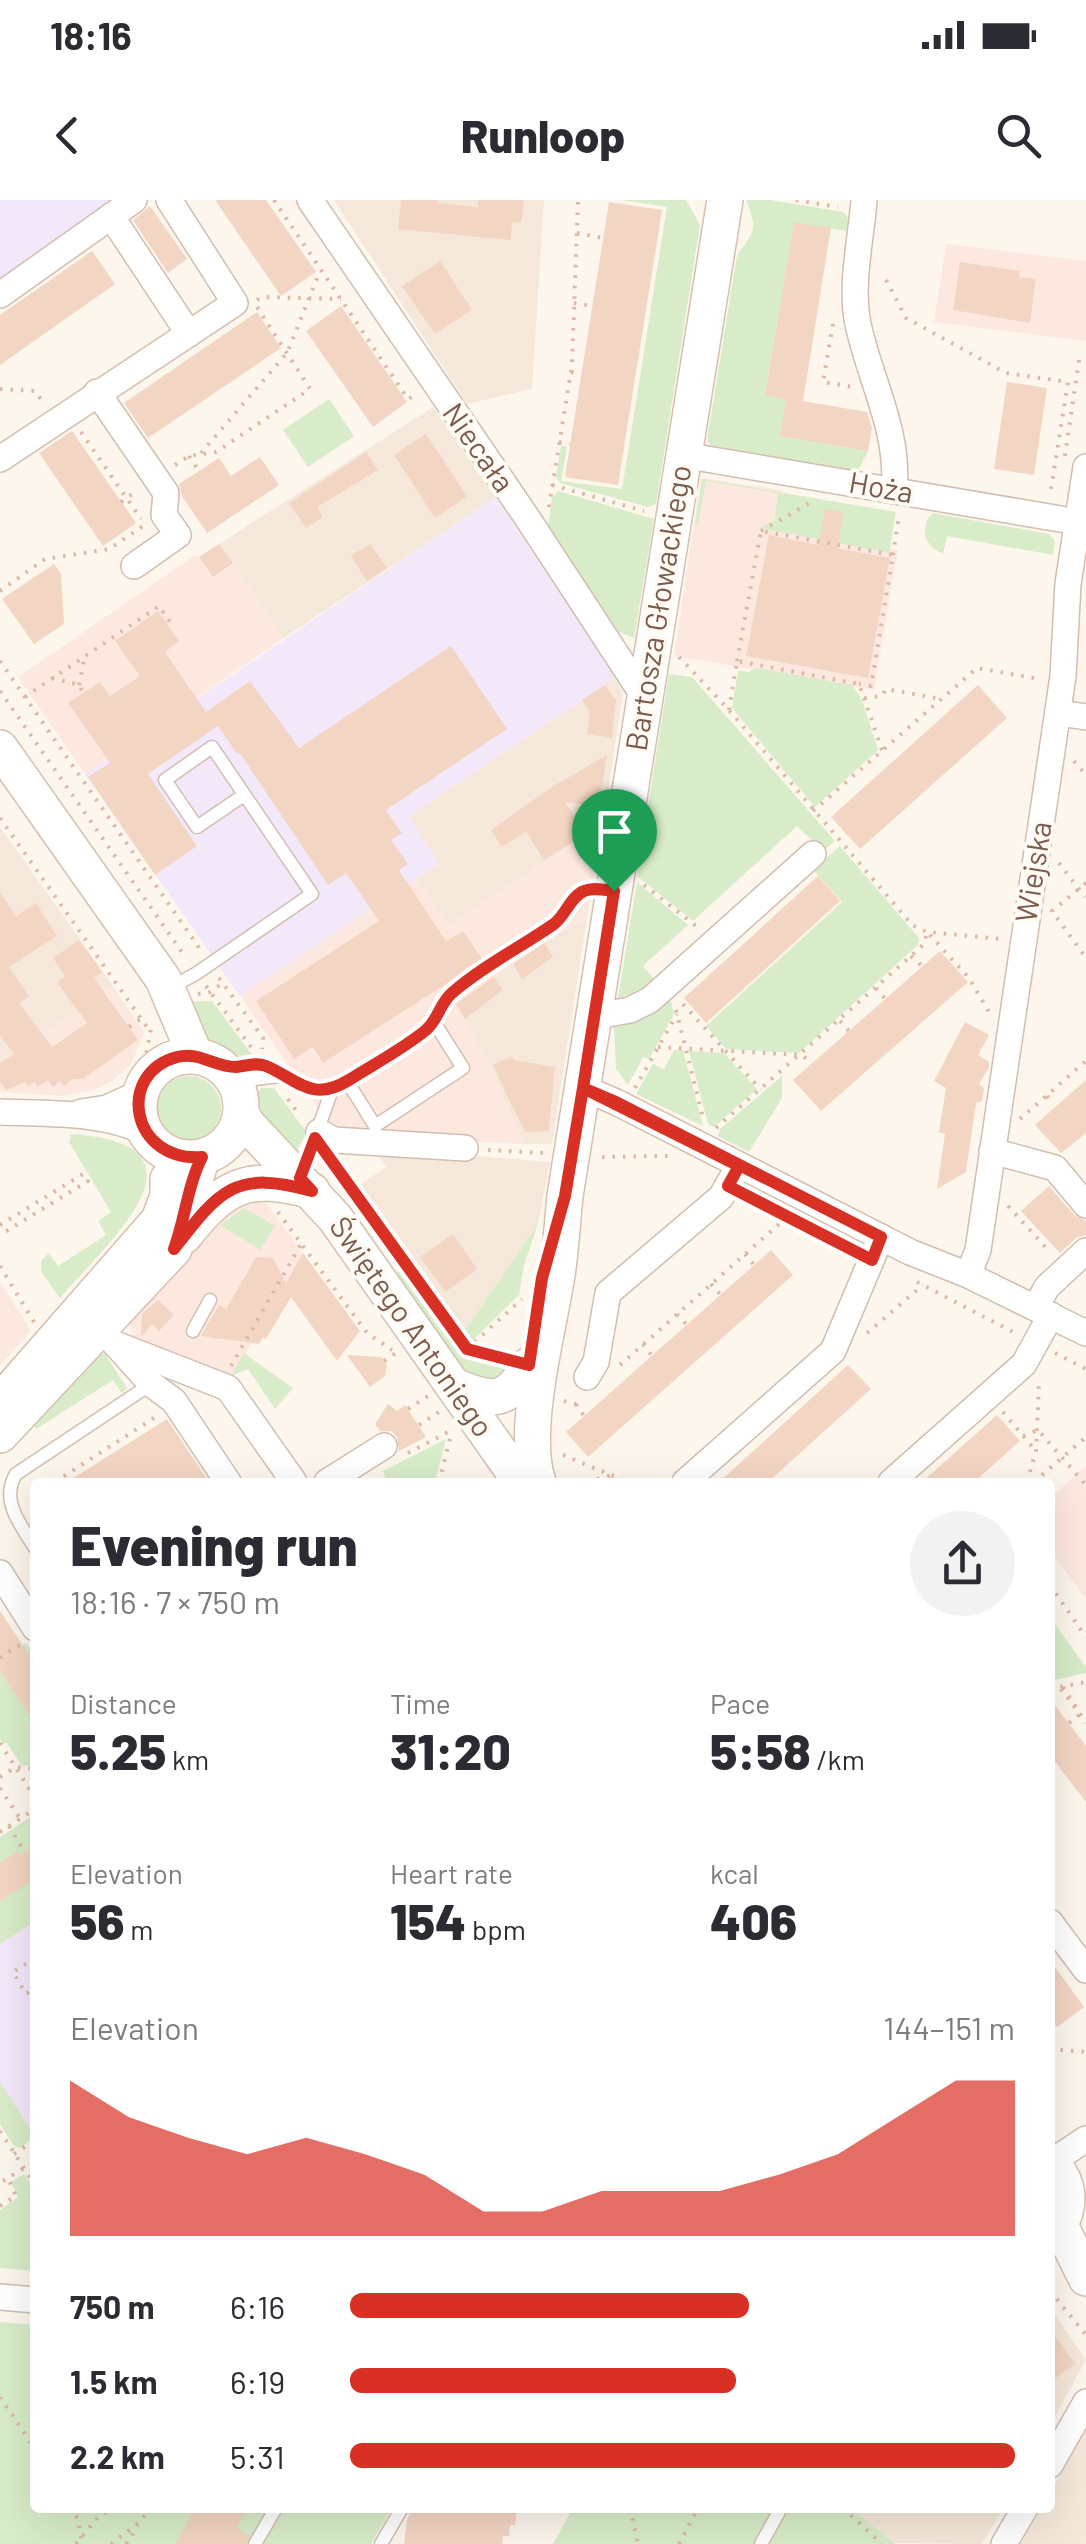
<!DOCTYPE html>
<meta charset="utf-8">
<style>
body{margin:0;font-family:Barlow,sans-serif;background:#f2f2f3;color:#2b2b33;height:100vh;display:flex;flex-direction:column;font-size:38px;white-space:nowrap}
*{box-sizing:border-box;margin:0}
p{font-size:32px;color:#7c7c81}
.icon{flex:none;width:55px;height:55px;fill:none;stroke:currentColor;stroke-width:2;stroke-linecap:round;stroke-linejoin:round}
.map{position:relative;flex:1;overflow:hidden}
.details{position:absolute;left:30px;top:1278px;width:1025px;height:1035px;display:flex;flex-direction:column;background:#fff;border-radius:10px;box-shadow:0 10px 40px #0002}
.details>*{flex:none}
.pin{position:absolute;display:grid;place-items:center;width:85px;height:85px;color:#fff;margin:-102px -42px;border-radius:50% 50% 50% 0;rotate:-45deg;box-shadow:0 0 10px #0007}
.pin .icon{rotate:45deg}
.round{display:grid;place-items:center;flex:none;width:105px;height:105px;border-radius:52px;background:#f2f2f3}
.summary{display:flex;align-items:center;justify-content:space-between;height:170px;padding:0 40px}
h1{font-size:55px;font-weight:800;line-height:75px}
.stats{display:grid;grid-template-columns:repeat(3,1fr);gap:15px;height:170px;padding:10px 40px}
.stats div{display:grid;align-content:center}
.stats b{font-size:50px;font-weight:800}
.stats small{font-size:28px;font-weight:400}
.stats p{font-size:28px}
.chart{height:280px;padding:20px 40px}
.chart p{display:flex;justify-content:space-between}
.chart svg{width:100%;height:180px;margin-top:10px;fill:#d93025;opacity:.7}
ul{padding:0 40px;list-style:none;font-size:32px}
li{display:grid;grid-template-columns:160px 120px 1fr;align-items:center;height:75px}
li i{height:25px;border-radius:12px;background:#d93025}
.status{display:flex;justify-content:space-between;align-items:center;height:70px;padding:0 50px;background:#fff;direction:ltr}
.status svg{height:28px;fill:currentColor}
header{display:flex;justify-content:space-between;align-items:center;height:130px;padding:0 40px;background:#fff;font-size:45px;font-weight:800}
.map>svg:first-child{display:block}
</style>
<div class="status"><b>18:16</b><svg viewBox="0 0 49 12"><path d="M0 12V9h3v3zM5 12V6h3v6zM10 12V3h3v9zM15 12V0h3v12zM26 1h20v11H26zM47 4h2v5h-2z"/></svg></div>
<header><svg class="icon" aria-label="back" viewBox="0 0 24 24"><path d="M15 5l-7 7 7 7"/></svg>Runloop<svg class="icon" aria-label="search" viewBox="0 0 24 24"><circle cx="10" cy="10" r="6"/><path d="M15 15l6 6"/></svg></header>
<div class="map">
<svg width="1086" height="2344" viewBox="0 0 1086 2344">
<rect width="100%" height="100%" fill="#fdf6ec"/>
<!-- residential -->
<g fill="#f5e8da">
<polygon points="334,0 544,0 532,189 467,204"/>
<polygon points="433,207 496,297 284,438 219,344"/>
<polygon points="615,478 623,493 603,624 447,726 417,679 439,664 409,616"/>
<polygon points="0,627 113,786 0,862"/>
<polygon points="587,718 552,944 524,944 490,866 457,806 543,742"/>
<polygon points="419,951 550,962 538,1024 463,1133 357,987 386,967 376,952"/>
<polygon points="1050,2108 1086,2160 1050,2226"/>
<polygon points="1086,2230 1086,2344 1021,2344 1042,2308 1050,2308 1050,2293"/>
<polygon points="851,2308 1003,2308 982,2344 890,2343"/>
</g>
<!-- commercial -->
<g fill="#fde8e0">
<polygon points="946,44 1086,61 1086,141 934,122"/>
<polygon points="701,278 782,290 777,328 898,350 874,490 674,456"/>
<polygon points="219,344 284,438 85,574 18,477 194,356 199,357"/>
<polygon points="603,624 587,718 543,742 458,806 490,866 524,944 384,937 334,931 240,796 417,679 448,725"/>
<polygon points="113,786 144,833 131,864 112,881 94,890 63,896 0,892 0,862"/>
<polygon points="256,1003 266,1003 303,1053 230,1181 133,1137 129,1124 133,1115 231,1012"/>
<polygon points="0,1082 31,1131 0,1165"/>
<polygon points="1086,1266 1086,1399 1050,1349 1050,1298"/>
</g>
<!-- education -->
<g fill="#f3e8fa">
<polygon points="0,0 115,0 0,81"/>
<polygon points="496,297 615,478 409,616 439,664 240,796 85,574"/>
<polygon points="35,1722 35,1936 0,1882 0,1744"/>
</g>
<!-- green -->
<g fill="#d8ecc9">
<polygon points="622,0 686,0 700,25 656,304 648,307 560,283 556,277 561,246 567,247 561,281 622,289 667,7"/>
<path d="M746,0H770L843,12L848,18L846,31L794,23L765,194L786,199L780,236L868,251L858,271L711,246L707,241L737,55C756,30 757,28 746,0Z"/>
<polygon points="329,199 354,236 308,267 283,230"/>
<polygon points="702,279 896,312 889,353 759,328 775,320 778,293 706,281 698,325 695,325"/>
<polygon points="558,291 654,319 634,438 619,432 548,327 552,298"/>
<path d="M933,313L1049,334L1055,341L1053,355L947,336L943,354C925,347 918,328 933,313Z"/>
<polygon points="756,468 852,485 862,500 878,550 815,607 732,508 738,471 749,472"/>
<polygon points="669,474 692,477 835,641 823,651 797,626 693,721 637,676"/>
<polygon points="840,646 919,738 918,745 799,853 726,849 706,826 842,702 813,670"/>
<polygon points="637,682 688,725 643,766 656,782 645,790 618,798"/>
<polygon points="670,796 674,814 649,859 643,857 628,885 616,869 614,824"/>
<polygon points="212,801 253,856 228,855 206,845 187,802"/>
<polygon points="674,850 683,850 703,926 636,894 653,864 664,869"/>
<polygon points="689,851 724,853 757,889 714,927 708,924"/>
<circle cx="189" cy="908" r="32"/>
<polygon points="782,876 782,898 749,952 718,936 720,929"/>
<polygon points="261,888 274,888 307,933 296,951 253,907 252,898"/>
<path d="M71,934C223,944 107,1043 60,1098L41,1072V1061L49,1053L58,1066L106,1035L98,1021L111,1012L69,942Z"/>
<polygon points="244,1008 275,1026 260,1050 220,1025"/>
<polygon points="538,1024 524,1065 519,1095 470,1143 463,1133"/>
<polygon points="401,1069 463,1152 514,1170 504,1181 469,1180 395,1074"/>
<polygon points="99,1153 105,1154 127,1188 122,1193 113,1180 36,1229 33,1225"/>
<polygon points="244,1153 293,1188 275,1209 248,1169 231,1176"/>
<polygon points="446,1239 435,1282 387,1282 383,1271"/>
<polygon points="1052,1420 1086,1467 1086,1473 1050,1481"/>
<polygon points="26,1443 35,1454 35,1566 21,1565 7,1543 3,1544 0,1539 0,1460"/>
<polygon points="35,1614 35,1722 0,1744 0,1637"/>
<polygon points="0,1882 35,1936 20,1948 14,1946 0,1924"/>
<polygon points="24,1974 35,1991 35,2071 0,2068 0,2010 18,1997 11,1982"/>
<polygon points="0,2122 35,2125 35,2308 392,2308 371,2344 0,2344"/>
<polygon points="573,2308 777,2308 756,2344 553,2344"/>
<polygon points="788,2308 851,2308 895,2344 768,2344"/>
</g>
<!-- building -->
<g fill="#f3d5c3">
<polygon points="215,0 266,0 316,72 281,96"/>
<polygon points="401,0 439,0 438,3 478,7 478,0 524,0 521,23 512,22 511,40 398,29"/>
<polygon points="609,2 662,10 618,285 565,277"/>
<polygon points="150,6 187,59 168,73 133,20"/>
<polygon points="794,22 831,28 803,201 867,212 872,228 868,251 780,236 786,199 765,195"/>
<polygon points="92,51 115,84 0,165 0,115"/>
<polygon points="440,61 472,110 435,134 402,86"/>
<polygon points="960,62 1020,71 1019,77 1036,79 1030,123 953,110"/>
<polygon points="341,106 407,202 373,227 306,131"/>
<polygon points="257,112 281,148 148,238 124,203"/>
<polygon points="1007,182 1047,188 1034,275 994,269"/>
<polygon points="72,231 136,323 103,346 39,253"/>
<polygon points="426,234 467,296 435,318 394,255"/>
<polygon points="366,252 378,270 317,307 323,317 306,328 289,303"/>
<polygon points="260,257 279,285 207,333 182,296 179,284 219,258 231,276"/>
<polygon points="825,309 844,312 837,348 890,358 868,478 746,456 769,335 818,345"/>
<polygon points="219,344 233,363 213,377 199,357"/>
<polygon points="370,344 387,368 367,381 351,356"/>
<polygon points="54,364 61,374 64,424 34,444 2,399"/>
<polygon points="158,411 179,441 165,452 206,512 250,481 299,548 451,446 507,529 386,610 402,633 391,640 408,664 399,670 446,741 463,731 483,760 323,863 313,847 294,859 256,801 379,721 346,673 328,685 239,552 237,554 218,526 148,574 197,646 155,675 88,577 110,563 68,503 100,482 110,496 140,476 115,441"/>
<polygon points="605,485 616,500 612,538 587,534 590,512 582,500"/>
<polygon points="978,485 1007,518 860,649 831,617"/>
<polygon points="607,555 599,607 565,602 585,634 544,660 526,632 502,647 491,630 552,587"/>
<polygon points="818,676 840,701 706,823 684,798"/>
<polygon points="0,693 16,716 36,703 57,736 9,767 29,796 19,803 52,847 87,823 57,782 65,776 53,758 79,740 102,772 94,778 138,840 83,879 73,879 64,886 60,881 53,887 48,880 38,887 34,882 28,886 25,882 6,890 0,881 0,863 14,854 0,835"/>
<polygon points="544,743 553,757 522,779 513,764"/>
<polygon points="940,751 968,782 821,911 793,880"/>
<polygon points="494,777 503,790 465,819 456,804"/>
<polygon points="965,822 989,835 978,855 989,862 989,867 979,884 984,888 982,901 976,903 966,972 937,989 945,934 939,932 946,888 934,881"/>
<polygon points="512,856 514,860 555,867 549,931 525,932 509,900 493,865"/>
<polygon points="1086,880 1086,933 1061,953 1035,925"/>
<polygon points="1049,986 1074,1015 1086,1021 1086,1035 1076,1038 1060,1053 1021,1011"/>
<polygon points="453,1034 477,1069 445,1092 420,1057"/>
<polygon points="771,1050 793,1075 588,1257 566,1232"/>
<polygon points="303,1053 360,1131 337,1161 291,1097 266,1139 263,1137 259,1144 201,1136 219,1105 226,1109 256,1057 273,1058 286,1083"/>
<polygon points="158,1100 174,1115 159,1131 152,1124 141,1137 142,1114"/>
<polygon points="347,1155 381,1157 387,1165 385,1176 370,1187"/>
<polygon points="848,1165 871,1189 768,1282 719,1282"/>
<polygon points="388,1204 397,1211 405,1205 426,1237 399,1251 397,1237 391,1231 380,1231 375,1224"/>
<polygon points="997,1215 1020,1241 974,1282 922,1282"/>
<polygon points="167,1219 209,1282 67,1282 113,1253"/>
<polygon points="0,1411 35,1463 35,1524 0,1471"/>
<polygon points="1050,1499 1086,1546 1086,1602 1050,1555"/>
<polygon points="35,1646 35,1679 0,1701 0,1662 18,1651 20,1655"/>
<polygon points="1050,1760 1084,1807 1057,1827 1050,1818"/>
<polygon points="1050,2129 1075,2164 1050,2182"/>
<polygon points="196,2308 248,2308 236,2328 249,2335 245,2344 175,2344"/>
<polygon points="412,2308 517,2308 515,2325 510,2325 509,2336 503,2336 502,2344 404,2344 407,2320"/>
</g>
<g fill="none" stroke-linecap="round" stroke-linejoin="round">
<defs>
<g id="lane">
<polyline points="167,784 181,782 197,773 312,694 212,547 165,580 197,627 244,595"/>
<path d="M217,865C232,866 252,860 265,866C298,879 309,902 347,881L375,926L463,868L434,822"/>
<polyline points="347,881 425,831 452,793 559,721 580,693 588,689 612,691"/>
<polyline points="239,894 254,879 280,876"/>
<polyline points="301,976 332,890"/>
<polyline points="193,1131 210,1100"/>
<path d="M35,1348C20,1324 0,1300 16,1274L151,1184"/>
<polyline points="255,2344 276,2308"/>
<polyline points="381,2344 402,2308"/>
<polyline points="761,2344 781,2308"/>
</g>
<g id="street">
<polyline points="310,0 526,316 645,498"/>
<path d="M864,0C861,40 850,85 858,124C870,181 900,231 894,291"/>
<polyline points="111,16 189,134"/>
<polyline points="0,95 134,0"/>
<polyline points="97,192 166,293 164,315 178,335 134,366"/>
<polyline points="683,255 1078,322"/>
<polyline points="0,259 235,103 169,0"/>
<polyline points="1058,513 1086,517"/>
<polyline points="596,816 630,810 650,800 813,654"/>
<polyline points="583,888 616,902 910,1052 968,1075 1086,1133"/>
<path d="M0,912C46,914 103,911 145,932"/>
<polyline points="81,912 107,908 140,893"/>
<polyline points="319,932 334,940 465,948"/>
<polyline points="992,951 1055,968 1086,1005"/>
<polyline points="968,1075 978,1050 1053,544 1063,476 1068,384 1086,267"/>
<polyline points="1036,1107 1047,1087 1086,1051"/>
<polyline points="115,1144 228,1188 294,1282"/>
<polyline points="117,1146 151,1184 174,1201 228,1282"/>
<polyline points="587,1177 596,1162 608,1093 721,997 739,966"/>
<polyline points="327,1282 384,1246"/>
<polyline points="685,1282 833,1151 881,1037"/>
<polyline points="891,1282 1024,1164 1051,1115"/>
<polyline points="0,1373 35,1428"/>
<polyline points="1050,1722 1086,1770"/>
<polyline points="1050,1963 1086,1939"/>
<polyline points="0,2097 35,2100"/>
<polyline points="1050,2265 1086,2202"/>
<polyline points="1004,2344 1025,2308"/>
</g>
<g id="secondary">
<polyline points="0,548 163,779 195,855"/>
<circle cx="190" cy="907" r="51"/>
<polyline points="241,913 247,924 335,1018 521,1282"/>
<path d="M184,1036C224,985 248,973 312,991"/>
<path d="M454,1186C493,1202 507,1204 529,1165"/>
<polyline points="0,1202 159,1020 168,996 168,979"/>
<polyline points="0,1235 174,1049 202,957"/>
<path d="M538,1282C521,1233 547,1135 556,1081C561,1053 562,1024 565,996L725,0"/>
<path d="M1050,1963C1074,1983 1071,2016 1050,2036"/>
<polyline points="1060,2025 1086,2078"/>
</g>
</defs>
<!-- lane casing -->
<use href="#lane" stroke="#d1beb0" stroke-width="15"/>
<!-- street casing -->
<use href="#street" stroke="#d1beb0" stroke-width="28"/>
<!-- secondary casing -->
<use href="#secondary" stroke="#d6c0b0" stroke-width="38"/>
<!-- path -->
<g stroke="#d9b8a5" stroke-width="4" stroke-dasharray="2.5 8" stroke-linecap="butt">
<polyline points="274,0 408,199 417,194"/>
<polyline points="796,0 838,7"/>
<polyline points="577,33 603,38"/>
<polyline points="886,80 906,118 1006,173 1068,182 1050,295"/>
<polyline points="257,100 263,97 341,99"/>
<polyline points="574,103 592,106"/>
<polyline points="833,124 823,182 854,187"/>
<polyline points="571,172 581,175"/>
<polyline points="0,189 35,191 44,204"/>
<polyline points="81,232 141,319"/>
<polyline points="559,242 570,244"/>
<polyline points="201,253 287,153 320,71"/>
<polyline points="189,256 199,271"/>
<polyline points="1065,256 1079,160 1086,156"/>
<polyline points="175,265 189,256 216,252 310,189 257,107"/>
<polyline points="552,285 644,311"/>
<polyline points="121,302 138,290"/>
<polyline points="549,307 572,165 578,0"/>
<polyline points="761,331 813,301"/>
<polyline points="893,355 899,315"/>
<polyline points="0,391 45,359 109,349 143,326"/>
<polyline points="679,457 729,510 912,725 927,732 1000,739"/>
<polyline points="0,461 200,749"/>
<polyline points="737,461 761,331 893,355 871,486 859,484"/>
<polyline points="52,478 79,485 83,493"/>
<polyline points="79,485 85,456"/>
<polyline points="0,491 186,758"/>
<polyline points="25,497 159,406 172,425 169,427"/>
<polyline points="864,498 882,550"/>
<polyline points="729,510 737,461 859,484 864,498 882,496 886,489 941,499"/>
<polyline points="1074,561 1086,575"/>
<polyline points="813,611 977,468 1039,479"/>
<polyline points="0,618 149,830"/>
<polyline points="1059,663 1085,697"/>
<polyline points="1086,683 1052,711 1086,758"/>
<polyline points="644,685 696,726"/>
<polyline points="911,756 922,766"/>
<polyline points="219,778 263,838 262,849"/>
<polyline points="206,786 251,847"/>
<polyline points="876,788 885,799"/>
<polyline points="198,794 210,792 223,783"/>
<polyline points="683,804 761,890"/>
<polyline points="676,810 704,922"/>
<polyline points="840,821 849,831"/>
<polyline points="129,827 142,818"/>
<polyline points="658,847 802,855 812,864"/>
<polyline points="134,870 147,851 151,829"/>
<polyline points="635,888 677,814"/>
<polyline points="1047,896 1054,904"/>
<polyline points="288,899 300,916"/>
<polyline points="1020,919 1086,861"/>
<polyline points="716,928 911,756 924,744 927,732 969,778 989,812"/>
<polyline points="488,950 543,953"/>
<polyline points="602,957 668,956"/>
<polyline points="333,965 351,990"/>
<polyline points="1008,1006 1049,1051"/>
<polyline points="278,1012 367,1133 392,1150"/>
<polyline points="0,1025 83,974 88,981 0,1035"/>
<polyline points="745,1054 754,1065"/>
<polyline points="0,1066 34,1122"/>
<polyline points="415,1079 467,1149 499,1158"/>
<polyline points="917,1082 1015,1133"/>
<polyline points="711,1084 721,1095"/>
<polyline points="677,1114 687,1125"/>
<polyline points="867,1133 923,1085"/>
<polyline points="643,1144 652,1156"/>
<polyline points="467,1149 522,1099"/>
<polyline points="1055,1153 1086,1169"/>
<polyline points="384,1161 396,1153"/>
<polyline points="620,1165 787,1017"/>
<polyline points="231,1166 301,1044"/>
<polyline points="564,1201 576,1204 582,1198"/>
<polyline points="576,1204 584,1216"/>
<polyline points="408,1209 428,1196"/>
<polyline points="1003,1212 1036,1251"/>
<polyline points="419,1225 439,1212"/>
<polyline points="1023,1236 1038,1230 1086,1285"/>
<polyline points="408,1253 448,1232"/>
<polyline points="563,1255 628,1282"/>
<polyline points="55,1282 157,1216"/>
<polyline points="439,1282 451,1235"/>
<polyline points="587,1282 612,1275"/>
<polyline points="1027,1282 1036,1251 1039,1183"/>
<polyline points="1034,1282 1086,1237"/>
<polyline points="1050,1385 1086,1437"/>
<polyline points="0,1458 21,1444"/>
<polyline points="1063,1487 1086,1523"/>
<polyline points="1050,1489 1086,1482"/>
<polyline points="1061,1489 1076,1509"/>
<polyline points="1069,1523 1079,1515"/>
<polyline points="0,1543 35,1598"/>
<polyline points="0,1577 16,1567 35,1569"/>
<polyline points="0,1588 19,1617"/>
<polyline points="9,1626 25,1653"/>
<polyline points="0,1632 35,1609"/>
<polyline points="35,1758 13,1772 26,1794 35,1788"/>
<polyline points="1050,1849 1086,1852"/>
<polyline points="0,1931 35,1985"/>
<polyline points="14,1954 35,1940"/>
<polyline points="3,1981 24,1968"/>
<polyline points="0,2006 16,1996 8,1978"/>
<polyline points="1050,2091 1086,2135"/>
<polyline points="0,2197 35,2249"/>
<polyline points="69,2308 78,2319 82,2344"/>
<polyline points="630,2308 638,2344"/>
<polyline points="843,2308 882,2344"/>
<polyline points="76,2344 99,2316 113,2308"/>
<polyline points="111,2344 140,2322 150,2308"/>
<polyline points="126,2344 138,2326"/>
<polyline points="679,2344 698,2308"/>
</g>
<!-- lane -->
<use href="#lane" stroke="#fff" stroke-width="12"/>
<!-- street -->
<use href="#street" stroke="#fff" stroke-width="25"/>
<!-- secondary -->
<use href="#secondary" stroke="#fff" stroke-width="35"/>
</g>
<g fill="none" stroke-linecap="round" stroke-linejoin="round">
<defs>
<path id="route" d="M614,691C605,690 593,687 584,691C570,697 566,715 554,724C521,747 483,766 452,793C440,803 438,820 426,830C403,849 374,864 349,880C311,903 299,880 266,866C256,862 246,866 236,867C214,867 199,851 177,857C116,873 130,962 202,957C188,984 185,1019 174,1049C219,991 235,969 312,991L300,978L315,938L467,1149L529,1165L542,1078L565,996L583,888L616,902L881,1037L872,1060L728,986L739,966L583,888L614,691"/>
</defs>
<!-- route casing -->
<use href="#route" stroke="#fff" stroke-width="20"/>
<!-- route -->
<use href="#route" stroke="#d93025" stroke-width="12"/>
</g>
<g text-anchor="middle" stroke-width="8" stroke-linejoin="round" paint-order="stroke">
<!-- street labels -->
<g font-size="30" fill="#7a5c4d" stroke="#fffaf3">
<text transform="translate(478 248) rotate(55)" y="10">Niecała</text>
<text transform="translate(881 288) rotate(10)" y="10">Hoża</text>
<text transform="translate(659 408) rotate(-81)" y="10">Bartosza Głowackiego</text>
<text transform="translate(1034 672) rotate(-81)" y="10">Wiejska</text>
<text transform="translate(411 1127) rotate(55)" y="10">Świętego Antoniego</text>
</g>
</g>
</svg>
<div class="pin" style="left:614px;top:691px;background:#1e9e55"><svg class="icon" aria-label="arrive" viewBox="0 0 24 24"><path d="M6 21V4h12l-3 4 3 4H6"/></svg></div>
<section class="details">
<div class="summary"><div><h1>Evening run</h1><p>18:16 · 7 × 750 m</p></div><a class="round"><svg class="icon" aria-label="share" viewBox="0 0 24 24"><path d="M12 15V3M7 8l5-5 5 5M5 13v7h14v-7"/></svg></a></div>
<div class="stats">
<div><p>Distance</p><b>5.25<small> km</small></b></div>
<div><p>Time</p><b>31:20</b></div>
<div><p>Pace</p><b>5:58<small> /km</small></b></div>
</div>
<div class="stats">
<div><p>Elevation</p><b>56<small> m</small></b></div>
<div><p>Heart rate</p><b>154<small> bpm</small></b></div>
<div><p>kcal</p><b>406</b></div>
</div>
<div class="chart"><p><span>Elevation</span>144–151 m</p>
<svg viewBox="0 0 160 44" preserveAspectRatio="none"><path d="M0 44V6L10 15L20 20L30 24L40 20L50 24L60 29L70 38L80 38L90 33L100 33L110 33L120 29L130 24L140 15L150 6L160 6V44z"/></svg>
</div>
<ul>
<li><b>750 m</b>6:16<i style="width:60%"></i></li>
<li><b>1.5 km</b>6:19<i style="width:58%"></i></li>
<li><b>2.2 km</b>5:31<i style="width:100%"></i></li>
</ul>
</section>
</div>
